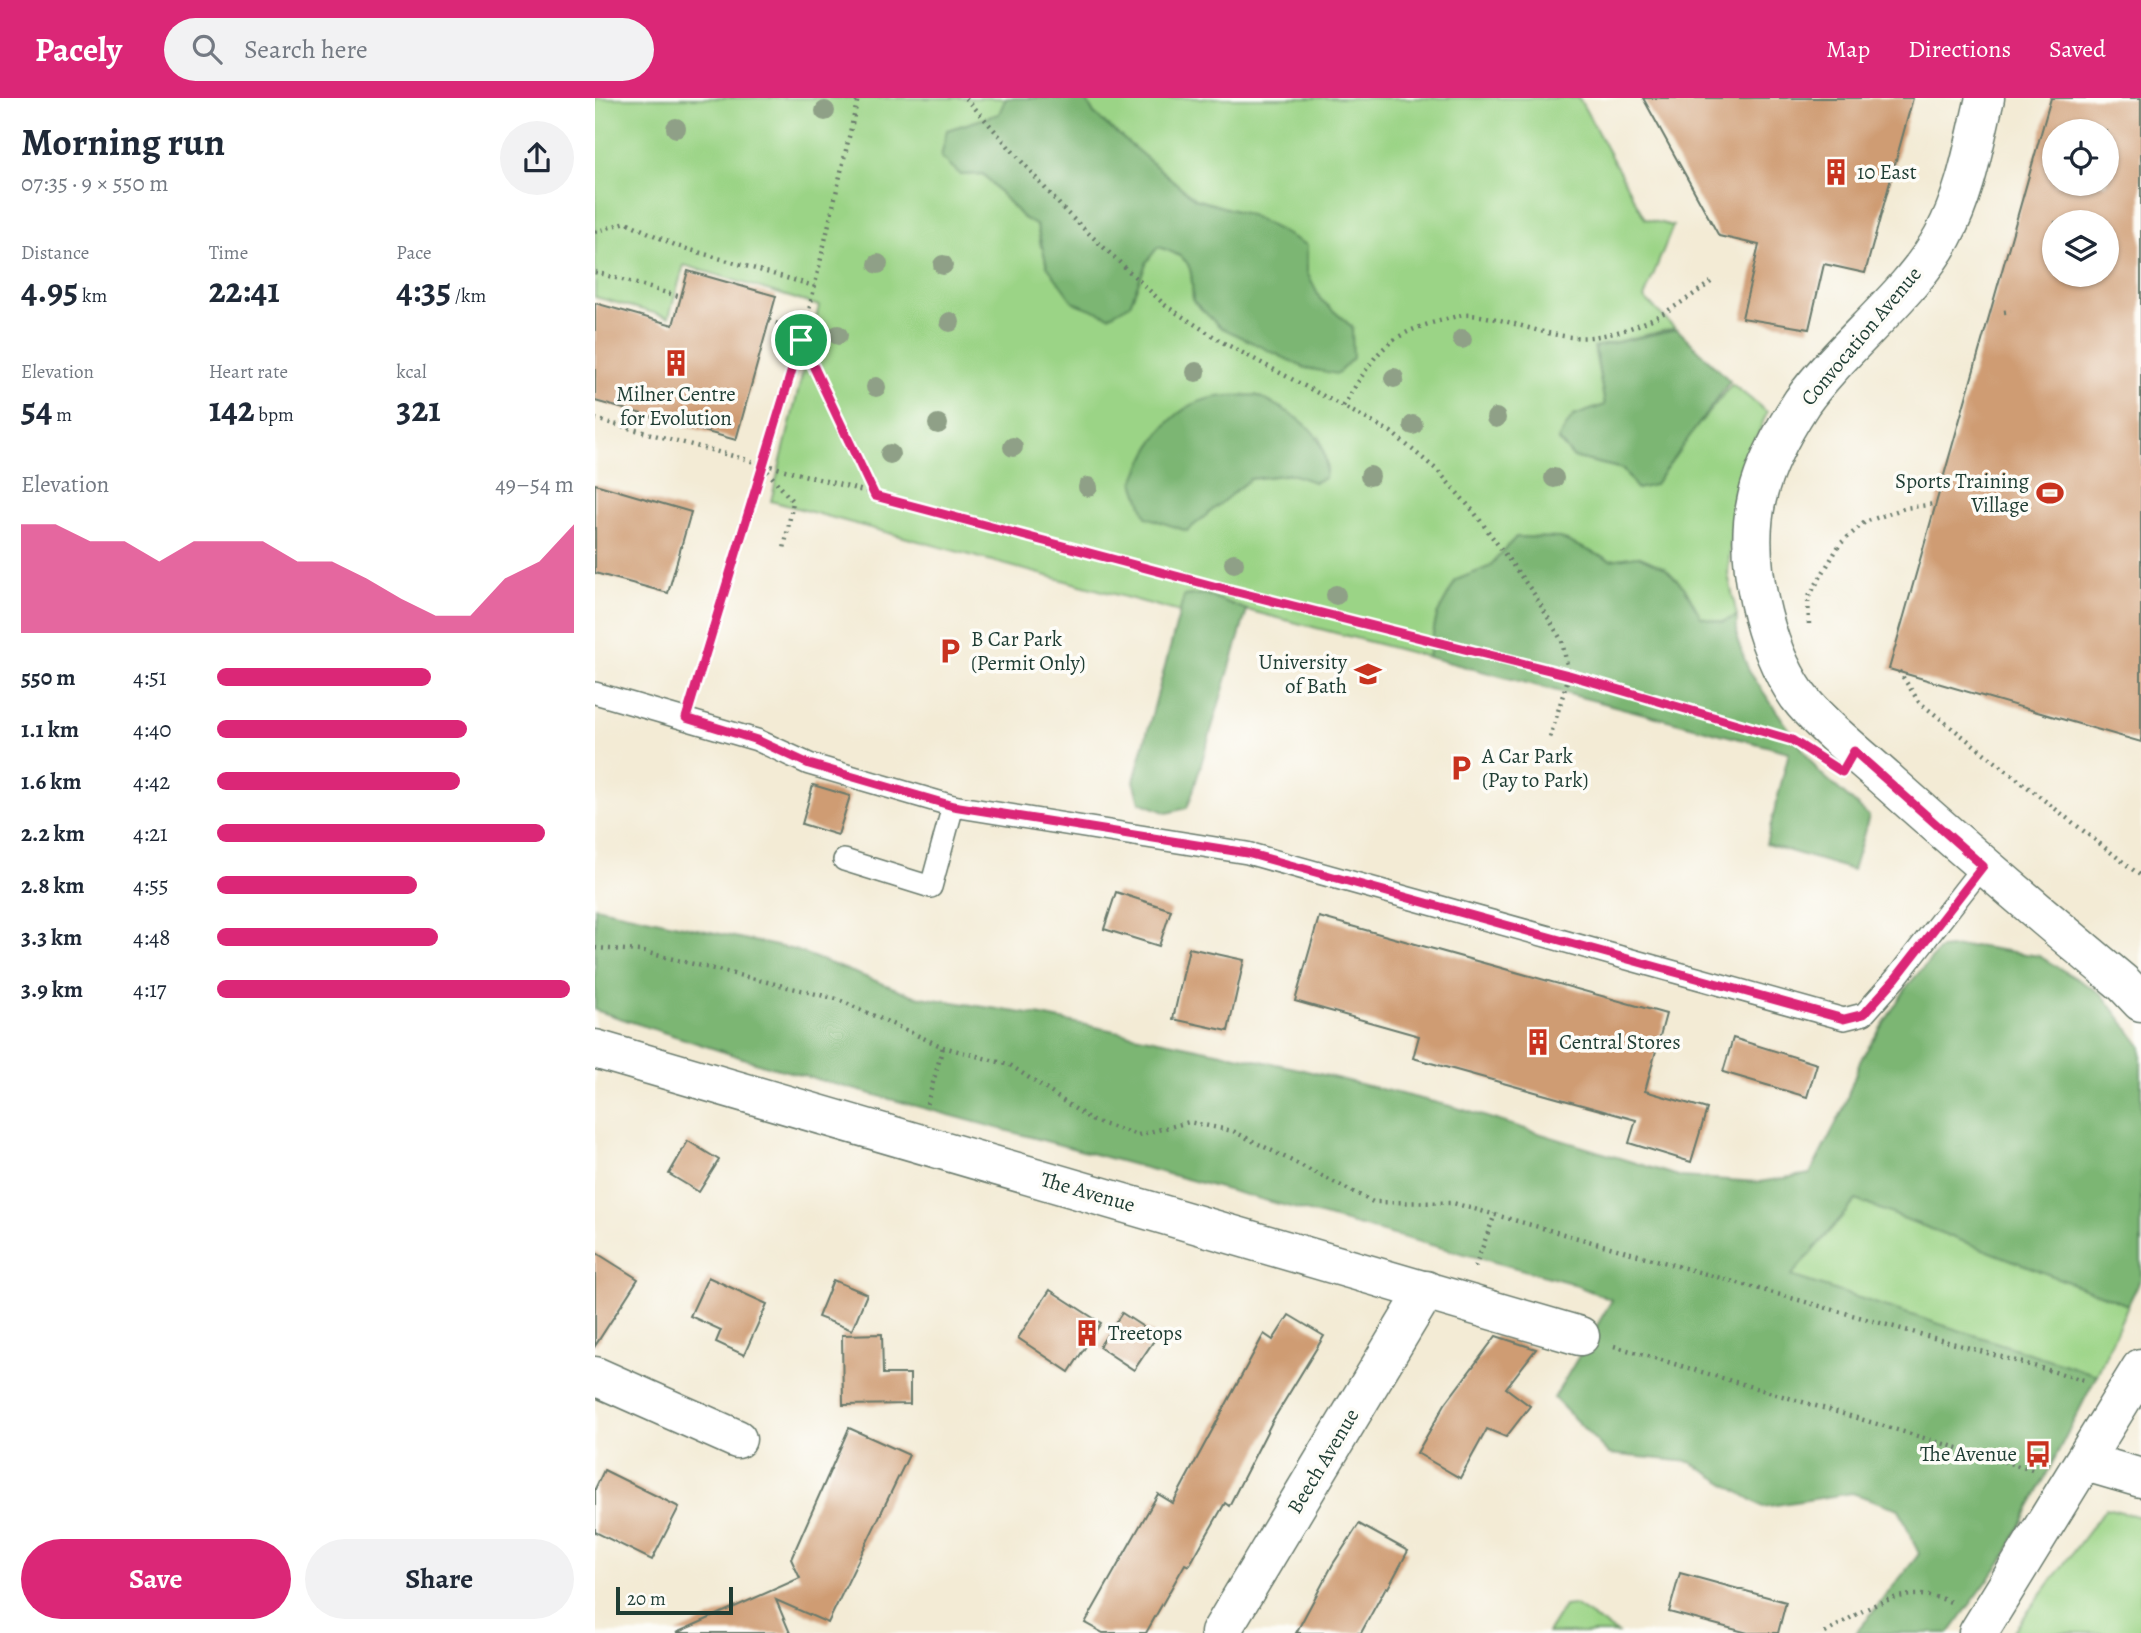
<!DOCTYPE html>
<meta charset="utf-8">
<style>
body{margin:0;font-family:Alegreya,serif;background:#f2f2f3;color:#1f2937;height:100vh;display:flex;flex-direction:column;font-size:26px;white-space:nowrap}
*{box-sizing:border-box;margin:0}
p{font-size:23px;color:#747a83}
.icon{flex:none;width:38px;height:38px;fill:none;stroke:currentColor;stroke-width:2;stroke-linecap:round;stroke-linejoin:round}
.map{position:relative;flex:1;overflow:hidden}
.sheet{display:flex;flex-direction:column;background:#fff;width:595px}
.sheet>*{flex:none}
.controls{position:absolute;left:1447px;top:21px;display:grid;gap:14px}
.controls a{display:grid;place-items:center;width:77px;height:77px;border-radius:50%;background:#fff;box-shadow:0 2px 5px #0004;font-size:35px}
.scale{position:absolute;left:21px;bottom:18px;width:117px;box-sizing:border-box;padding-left:7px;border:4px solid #1f3d34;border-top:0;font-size:19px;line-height:24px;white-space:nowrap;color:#1f3d34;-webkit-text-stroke:5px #fdfcf7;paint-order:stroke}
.pin{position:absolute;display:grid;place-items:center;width:60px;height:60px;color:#fff;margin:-30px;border:4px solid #fff;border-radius:50%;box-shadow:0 2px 7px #0007}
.round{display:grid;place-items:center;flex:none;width:74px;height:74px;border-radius:37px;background:#f2f2f3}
.head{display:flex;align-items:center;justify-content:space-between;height:119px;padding:0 21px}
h1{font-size:38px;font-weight:600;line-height:52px}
.figures{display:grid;grid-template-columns:repeat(3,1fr);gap:10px;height:119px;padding:7px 21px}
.figures div{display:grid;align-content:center}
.figures b{font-size:35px;font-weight:600}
.figures small{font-size:19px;font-weight:400}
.figures p{font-size:19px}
.chart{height:196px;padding:14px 21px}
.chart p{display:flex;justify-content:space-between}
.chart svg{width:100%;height:126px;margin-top:7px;fill:#db2777;opacity:.7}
.cta{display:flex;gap:14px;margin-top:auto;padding:14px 21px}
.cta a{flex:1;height:80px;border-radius:42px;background:#db2777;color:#fff;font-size:28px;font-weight:600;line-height:80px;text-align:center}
.cta a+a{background:#f2f2f3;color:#1f2937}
ul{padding:0 21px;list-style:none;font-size:23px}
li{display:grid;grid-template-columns:112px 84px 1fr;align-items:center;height:52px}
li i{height:18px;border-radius:9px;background:#db2777}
header{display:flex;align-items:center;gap:42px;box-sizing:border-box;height:98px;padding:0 35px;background:#db2777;color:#fff}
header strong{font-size:33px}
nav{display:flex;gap:38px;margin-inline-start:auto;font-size:24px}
.search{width:490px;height:63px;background:#f2f2f3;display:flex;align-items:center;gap:18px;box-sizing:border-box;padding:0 24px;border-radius:38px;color:#747a83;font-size:26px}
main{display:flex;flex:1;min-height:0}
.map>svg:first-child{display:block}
</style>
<header>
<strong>Pacely</strong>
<div class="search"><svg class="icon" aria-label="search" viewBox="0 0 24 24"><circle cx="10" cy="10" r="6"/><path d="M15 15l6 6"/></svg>Search here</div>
<nav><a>Map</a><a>Directions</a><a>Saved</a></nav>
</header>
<main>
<section class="sheet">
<div class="head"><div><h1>Morning run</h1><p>07:35 · 9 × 550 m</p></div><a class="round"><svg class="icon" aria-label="share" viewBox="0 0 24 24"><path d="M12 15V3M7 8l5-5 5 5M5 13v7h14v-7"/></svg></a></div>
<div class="figures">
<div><p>Distance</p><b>4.95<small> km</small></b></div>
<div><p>Time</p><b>22:41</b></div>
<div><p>Pace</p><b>4:35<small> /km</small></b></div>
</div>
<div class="figures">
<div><p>Elevation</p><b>54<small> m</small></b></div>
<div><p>Heart rate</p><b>142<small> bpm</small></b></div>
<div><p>kcal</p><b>321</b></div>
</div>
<div class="chart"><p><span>Elevation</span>49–54 m</p>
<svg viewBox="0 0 160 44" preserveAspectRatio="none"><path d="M0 44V6L10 6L20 12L30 12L40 19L50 12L60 12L70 12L80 19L90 19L100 25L110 32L120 38L130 38L140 25L150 19L160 6V44z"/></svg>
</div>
<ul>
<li><b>550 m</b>4:51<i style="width:60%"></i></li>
<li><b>1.1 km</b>4:40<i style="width:70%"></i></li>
<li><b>1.6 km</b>4:42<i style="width:68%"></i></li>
<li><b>2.2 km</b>4:21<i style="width:92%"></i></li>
<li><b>2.8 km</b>4:55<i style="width:56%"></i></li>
<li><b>3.3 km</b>4:48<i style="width:62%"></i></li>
<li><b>3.9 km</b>4:17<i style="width:99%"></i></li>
</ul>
<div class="cta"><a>Save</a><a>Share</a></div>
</section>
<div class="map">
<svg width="1546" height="1535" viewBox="0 0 1546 1535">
<rect width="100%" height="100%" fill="#fdfcf7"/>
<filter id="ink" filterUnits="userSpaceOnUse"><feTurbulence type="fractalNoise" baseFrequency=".0143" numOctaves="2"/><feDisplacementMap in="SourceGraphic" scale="14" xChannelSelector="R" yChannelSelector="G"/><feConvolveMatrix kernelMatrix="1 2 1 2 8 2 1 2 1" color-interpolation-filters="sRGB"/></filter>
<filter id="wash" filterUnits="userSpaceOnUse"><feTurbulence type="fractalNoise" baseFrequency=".00686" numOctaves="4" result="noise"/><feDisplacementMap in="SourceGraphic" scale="28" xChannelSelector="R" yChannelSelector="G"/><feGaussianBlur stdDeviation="1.57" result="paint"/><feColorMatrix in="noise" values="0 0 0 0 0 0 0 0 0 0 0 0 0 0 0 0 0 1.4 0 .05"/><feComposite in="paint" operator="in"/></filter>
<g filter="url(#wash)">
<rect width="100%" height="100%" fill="#f3ebd5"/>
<!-- green -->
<g fill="#9bd486" stroke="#5d885d" stroke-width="2" fill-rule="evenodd">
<path d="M0,0H411L404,16L352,32L366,77L388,76L427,119L442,128L446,149L535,206L552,163L563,149C599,160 596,168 598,203L757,229L725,201L711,174V147L655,117L600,101L499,16L490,0H984L1050,121L1078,128L1049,200L1080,230L999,249L1010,307L978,318L963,342L978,359L1027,371L1042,390L1060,386L1083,351L1137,286L1172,314L1140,394L1133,476L1142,518L1127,524L1106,519L1089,489L1070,470L1043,458L1015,462L965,440L921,439L894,469L861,482L842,517L833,559L652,512L610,496L590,498L585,514L176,403L224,208L89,167L74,219L0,199ZM724,338L732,367L730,380L719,384L696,376L655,381Z"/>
<polygon points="1261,1102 1533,1207 1502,1277 1195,1178"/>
<polygon points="1511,1410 1546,1419 1546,1535 1417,1535"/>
<polygon points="979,1507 1022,1535 952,1535 969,1508"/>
</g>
<!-- forest -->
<g fill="#7cb673" stroke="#4e7a54" stroke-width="2">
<path d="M411,0H490L499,16L600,101L655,117L712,147V174L725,201L757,229L758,260L742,276L710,270L625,229L598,203C596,168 599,160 563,149L552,163L535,206L514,218L478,204L452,168L442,128L427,119L388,76L366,77L346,59L352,32L404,16Z"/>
<polygon points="1082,231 1135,283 1059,387 1042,391 1028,371 978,359 963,341 978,318 1010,307 1000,249"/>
<path d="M661,297C698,316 736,332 730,380L719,384L696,376L655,381L592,433L551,419L539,384C553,348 575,308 617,300C631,297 647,298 661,297Z"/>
<polygon points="921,439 965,440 1015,462 1043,458 1070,470 1089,489 1106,519 1127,524 1142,518 1142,541 1154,573 1223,673 1274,718 1258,772 1171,746 1194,654 833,559 842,517 861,482 894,469"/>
<polygon points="610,496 652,512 596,700 592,710 572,715 545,704 539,683 589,498"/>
<polygon points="0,809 200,852 320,898 447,918 700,970 859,1009 1086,1079 1164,1084 1215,1076 1247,1014 1266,961 1313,887 1345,851 1380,848 1444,858 1507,896 1546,948 1546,1180 1533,1207 1261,1102 1196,1178 1502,1277 1408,1462 1354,1535 1261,1535 1324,1456 1304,1411 1257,1395 1168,1409 1095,1364 1014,1356 959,1300 1017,1202 973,1184 169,967 0,912"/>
</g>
<g id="blocks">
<!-- building -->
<g fill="#cf9c73" fill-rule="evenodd">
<polygon points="1048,0 1318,0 1270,175 1229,166 1214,231 1147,220 1164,147 1124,138"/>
<path d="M1456,0H1546V644L1294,571ZM1460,33H1512V86H1460ZM1460,124H1512V177H1460Z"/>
<polygon points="93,173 181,198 141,342 0,303 0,205 78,227"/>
<polygon points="0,386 96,414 73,495 0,475"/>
<polygon points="218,687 255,698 243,737 207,726"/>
<polygon points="521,794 576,812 564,848 509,831"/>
<polygon points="724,819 1071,916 1050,993 1112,1011 1096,1064 1034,1045 1041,1022 818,960 824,938 700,903"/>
<polygon points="594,850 649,862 633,933 578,921"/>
<polygon points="1138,940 1222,966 1212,999 1128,974"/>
<polygon points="93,1043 124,1062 104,1094 74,1076"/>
<polygon points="0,1154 43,1181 0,1248"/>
<polygon points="113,1179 172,1206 149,1257 121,1244 126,1232 95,1218"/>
<polygon points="238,1182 272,1196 257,1232 223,1219"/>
<polygon points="455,1192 506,1225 474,1274 423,1240"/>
<polygon points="527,1215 562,1238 539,1272 504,1249"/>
<polygon points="694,1217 729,1238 678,1322 634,1408 630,1405 594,1468 590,1466 551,1535 508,1535 490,1525 563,1396 578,1405 669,1236 678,1242"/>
<polygon points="287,1236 288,1276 315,1276 315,1306 248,1307 247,1237"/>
<polygon points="901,1238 941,1251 911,1290 935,1308 911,1339 892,1331 865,1380 822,1355 850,1306"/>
<polygon points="254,1330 314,1357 233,1525 181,1502 195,1535 81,1535 205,1480 196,1461"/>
<polygon points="9,1372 84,1409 57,1462 0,1434 0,1391"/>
<polygon points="764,1426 813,1453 793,1490 791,1489 766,1535 701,1535 738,1466"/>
<polygon points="1085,1475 1191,1504 1183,1535 1153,1535 1074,1514"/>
</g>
</g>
</g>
<g filter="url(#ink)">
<use href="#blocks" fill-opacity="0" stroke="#697a6c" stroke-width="2"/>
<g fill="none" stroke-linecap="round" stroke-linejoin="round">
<defs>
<g id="lane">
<polyline points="0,595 162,642 214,666 358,708 652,755 1249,921 1269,916 1301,880 1388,768"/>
<polyline points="249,762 336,789 358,708"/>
</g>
<g id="street">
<path d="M1390,0C1379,46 1371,96 1348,138C1316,197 1247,248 1207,304C1188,333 1170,366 1162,400C1148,460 1168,548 1203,598C1223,625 1270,662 1296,686C1372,754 1450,820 1529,886L1546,904"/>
<polyline points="0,951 985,1238"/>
<polyline points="0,1278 142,1341"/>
<polyline points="1491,1364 1546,1380"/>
<polyline points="625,1535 831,1192"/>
<polyline points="1383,1535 1546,1270"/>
</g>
</defs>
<!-- lane casing -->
<use href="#lane" stroke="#697a6c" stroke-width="24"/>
<!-- street casing -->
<use href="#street" stroke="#697a6c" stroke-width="41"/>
<!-- path -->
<g stroke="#697a6c" stroke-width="4.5" stroke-dasharray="2 5" stroke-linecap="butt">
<polyline points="371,0 471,114 571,208 629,245 796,334 842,372 879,414 939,496 967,543 974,577 954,643"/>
<polyline points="0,134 31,124 82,148 219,188"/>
<polyline points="0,174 86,199"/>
<polyline points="1409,214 1416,213"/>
<polyline points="174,223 209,234"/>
<polyline points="206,242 280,397"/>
<path d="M748,308C778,261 786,238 844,223C853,221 866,216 875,217C914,219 955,243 996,239C1042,234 1079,211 1116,184"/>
<polyline points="0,321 630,490 974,577 1186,639"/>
<polyline points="168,368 198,404 189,451"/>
<polyline points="1214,526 1213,500 1245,446 1270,424 1310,410 1340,406"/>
<polyline points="1304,573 1324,604 1546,778"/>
<polyline points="99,592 209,234 263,0"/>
<polyline points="0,850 45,853 242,901 348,949 415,967 498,1023 543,1037 594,1024 638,1033 778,1104 858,1105 1492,1283"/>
<polyline points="332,1006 348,949"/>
<polyline points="880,1169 900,1116"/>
<polyline points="1019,1248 1437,1372"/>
<path d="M1230,1535C1273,1510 1308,1483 1358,1505"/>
</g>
<!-- lane -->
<use href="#lane" stroke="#fff" stroke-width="21"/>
<!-- street -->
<use href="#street" stroke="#fff" stroke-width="38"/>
</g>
<!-- trees -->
<g fill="#8fa087">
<circle cx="230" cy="13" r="10"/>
<circle cx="81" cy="30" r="10"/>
<circle cx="283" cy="166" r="10"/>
<circle cx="348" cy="167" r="10"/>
<circle cx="355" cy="224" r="10"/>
<circle cx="243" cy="237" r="10"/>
<circle cx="867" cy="241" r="10"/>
<circle cx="601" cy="274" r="10"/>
<circle cx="799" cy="280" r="10"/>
<circle cx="281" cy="289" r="10"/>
<circle cx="901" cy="320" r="10"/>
<circle cx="343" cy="326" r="10"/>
<circle cx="818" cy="327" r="10"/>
<circle cx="418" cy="349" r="10"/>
<circle cx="295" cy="356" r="10"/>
<circle cx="775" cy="378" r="10"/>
<circle cx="959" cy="380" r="10"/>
<circle cx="493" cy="389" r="10"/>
<circle cx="639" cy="465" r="10"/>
<circle cx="741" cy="497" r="10"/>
</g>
</g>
<g fill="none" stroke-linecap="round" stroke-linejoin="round" filter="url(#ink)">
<defs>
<polygon id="route" points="206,242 280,398 630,491 974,577 1197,642 1247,674 1259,653 1388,768 1301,880 1269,916 1249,921 652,755 358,708 214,666 162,642 91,620"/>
</defs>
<!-- route casing -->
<use href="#route" stroke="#fff" stroke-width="14"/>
<!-- route -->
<use href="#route" stroke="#db2777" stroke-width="9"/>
</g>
<!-- icons -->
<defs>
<symbol id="building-bare" viewBox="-9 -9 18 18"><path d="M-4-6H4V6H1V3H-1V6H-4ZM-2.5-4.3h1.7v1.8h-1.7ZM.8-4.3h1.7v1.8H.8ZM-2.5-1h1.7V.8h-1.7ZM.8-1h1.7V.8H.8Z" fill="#c8321e" stroke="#fdfcf7" stroke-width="2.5" paint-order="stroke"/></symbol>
<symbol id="stadium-bare" viewBox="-9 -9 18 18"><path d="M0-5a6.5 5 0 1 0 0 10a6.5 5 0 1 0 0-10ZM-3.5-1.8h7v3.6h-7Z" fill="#c8321e" stroke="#fdfcf7" stroke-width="2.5" paint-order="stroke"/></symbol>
<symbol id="parking-bare" viewBox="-9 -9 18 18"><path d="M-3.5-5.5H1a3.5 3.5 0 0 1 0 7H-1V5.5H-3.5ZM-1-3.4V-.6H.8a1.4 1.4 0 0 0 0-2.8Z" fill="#c8321e" stroke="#fdfcf7" stroke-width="2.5" paint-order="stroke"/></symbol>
<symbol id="university-bare" viewBox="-9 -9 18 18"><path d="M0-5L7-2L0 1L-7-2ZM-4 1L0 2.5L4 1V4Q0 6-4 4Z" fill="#c8321e" stroke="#fdfcf7" stroke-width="2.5" paint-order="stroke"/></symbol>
<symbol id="bus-bare" viewBox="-9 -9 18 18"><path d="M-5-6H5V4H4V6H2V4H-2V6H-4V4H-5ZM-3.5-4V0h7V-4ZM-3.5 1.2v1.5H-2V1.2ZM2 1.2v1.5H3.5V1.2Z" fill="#c8321e" stroke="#fdfcf7" stroke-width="2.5" paint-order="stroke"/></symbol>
</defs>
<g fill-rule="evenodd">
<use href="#building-bare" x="1222" y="55" width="38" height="38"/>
<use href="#building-bare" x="62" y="246" width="38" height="38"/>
<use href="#stadium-bare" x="1436" y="376" width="38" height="38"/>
<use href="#parking-bare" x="336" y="534" width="38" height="38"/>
<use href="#university-bare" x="754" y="557" width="38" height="38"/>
<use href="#parking-bare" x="847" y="651" width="38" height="38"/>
<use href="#building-bare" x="924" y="925" width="38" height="38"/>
<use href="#building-bare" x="473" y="1216" width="38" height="38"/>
<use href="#bus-bare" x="1424" y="1337" width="38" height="38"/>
</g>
<g text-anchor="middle" stroke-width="7" stroke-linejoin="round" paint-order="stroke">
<!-- poi labels -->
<g font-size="21" fill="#1f3d34" stroke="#fdfcf7" text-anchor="start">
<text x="1262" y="81">10 East</text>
<text x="81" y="303" text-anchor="middle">Milner Centre<tspan x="81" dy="24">for Evolution</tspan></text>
<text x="1434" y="390" text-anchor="end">Sports Training<tspan x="1434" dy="24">Village</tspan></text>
<text x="376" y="548">B Car Park<tspan x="376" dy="24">(Permit Only)</tspan></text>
<text x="752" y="571" text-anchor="end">University<tspan x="752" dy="24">of Bath</tspan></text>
<text x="887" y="665">A Car Park<tspan x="887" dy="24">(Pay to Park)</tspan></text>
<text x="964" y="951">Central Stores</text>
<text x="513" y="1242">Treetops</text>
<text x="1422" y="1363" text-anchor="end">The Avenue</text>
</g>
<!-- street labels -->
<g font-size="21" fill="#1f3d34" stroke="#fdfcf7">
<text transform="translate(1266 238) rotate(-50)" y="7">Convocation Avenue</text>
<text transform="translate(493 1094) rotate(16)" y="7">The Avenue</text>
<text transform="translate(728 1363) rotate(-59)" y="7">Beech Avenue</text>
</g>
</g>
</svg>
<div class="controls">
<a><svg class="icon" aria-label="locate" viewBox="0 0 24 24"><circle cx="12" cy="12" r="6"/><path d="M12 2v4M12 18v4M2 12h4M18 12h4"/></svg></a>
<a><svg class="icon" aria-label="layers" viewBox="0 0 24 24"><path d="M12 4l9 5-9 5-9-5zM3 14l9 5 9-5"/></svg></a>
</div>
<div class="scale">20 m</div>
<div class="pin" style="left:206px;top:242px;background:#1e9e55"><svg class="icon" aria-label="arrive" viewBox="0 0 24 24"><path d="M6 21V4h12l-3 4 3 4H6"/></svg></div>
</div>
</main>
